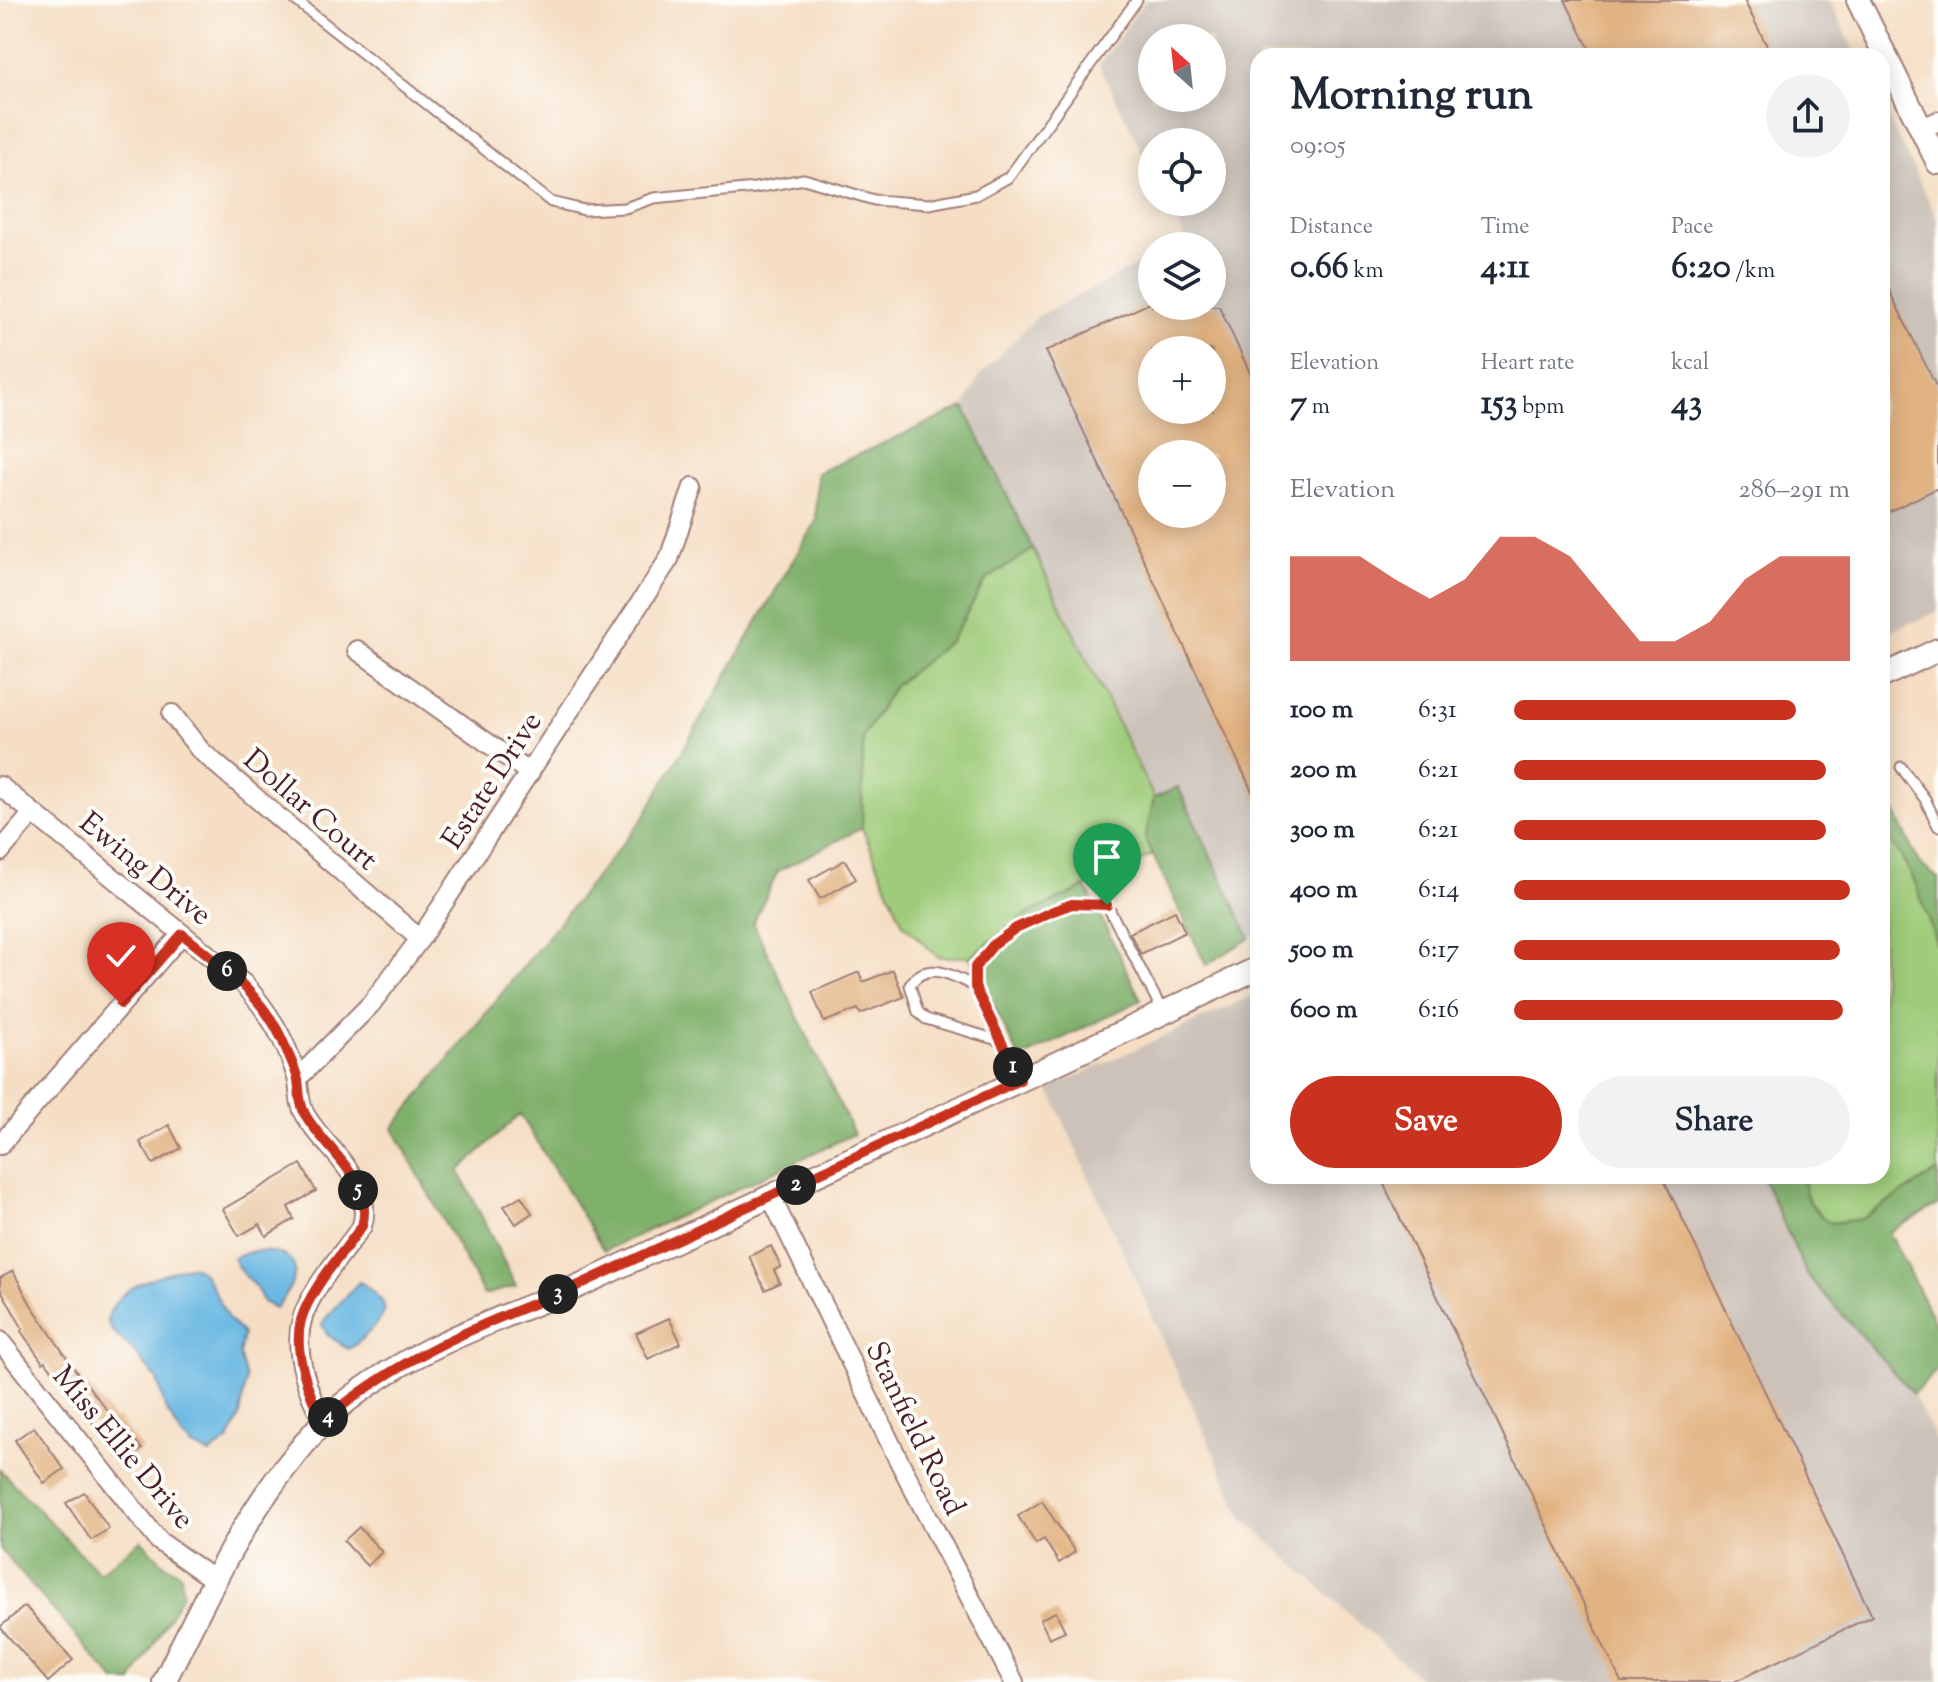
<!DOCTYPE html>
<meta charset="utf-8">
<style>
body{margin:0;font-family:"Sorts Mill Goudy",serif;background:#f2f2f3;color:#1f2937;height:100vh;display:flex;flex-direction:column;font-size:30px;white-space:nowrap}
*{box-sizing:border-box;margin:0}
p{font-size:26px;color:#747a83}
.icon{flex:none;width:44px;height:44px;fill:none;stroke:currentColor;stroke-width:2;stroke-linecap:round;stroke-linejoin:round}
.map{position:relative;flex:1;overflow:hidden}
.panel{position:absolute;left:1250px;top:48px;width:640px;height:1136px;display:flex;flex-direction:column;background:#fff;border-radius:24px;box-shadow:0 4px 20px #0003}
.panel>*{flex:none}
.needle{width:52px;rotate:333deg}
.buttons{position:absolute;left:1138px;top:24px;display:grid;gap:16px}
.buttons a{display:grid;place-items:center;width:88px;height:88px;border-radius:50%;background:#fff;box-shadow:0 4px 20px #0003;font-size:40px}
.pin{position:absolute;display:grid;place-items:center;width:68px;height:68px;color:#fff;margin:-82px -34px;border-radius:50% 50% 50% 0;rotate:-45deg;box-shadow:0 0 8px #0007}
.pin .icon{rotate:45deg}
.km{position:absolute;width:40px;height:40px;margin:-20px;border-radius:50%;background:#222;color:#fff;font-size:22px;line-height:40px;text-align:center}
.round{display:grid;place-items:center;flex:none;width:84px;height:84px;border-radius:42px;background:#f2f2f3}
.summary{display:flex;align-items:center;justify-content:space-between;height:136px;padding:0 40px}
h1{font-size:44px;font-weight:700;line-height:60px}
.figures{display:grid;grid-template-columns:repeat(3,1fr);gap:12px;height:136px;padding:8px 40px}
.figures div{display:grid;align-content:center}
.figures b{font-size:34px;font-weight:700}
.figures small{font-size:22px;font-weight:400}
.figures p{font-size:22px}
.chart{height:224px;padding:16px 40px}
.chart p{display:flex;justify-content:space-between}
.chart svg{width:100%;height:144px;margin-top:8px;fill:#c8321e;opacity:.7}
.button{display:flex;gap:16px;margin-top:auto;padding:16px 40px}
.button a{flex:1;height:92px;border-radius:48px;background:#c8321e;color:#fff;font-size:32px;font-weight:700;line-height:92px;text-align:center}
.button a+a{background:#f2f2f3;color:#1f2937}
ul{padding:0 40px;list-style:none;font-size:26px}
li{display:grid;grid-template-columns:128px 96px 1fr;align-items:center;height:60px}
li i{height:20px;border-radius:10px;background:#c8321e}
.map>svg:first-child{display:block}
</style>
<div class="map">
<svg width="1938" height="1682" viewBox="0 0 1938 1682">
<rect width="100%" height="100%" fill="#fdfcf7"/>
<filter id="ink" filterUnits="userSpaceOnUse"><feTurbulence type="fractalNoise" baseFrequency=".0125" numOctaves="2"/><feDisplacementMap in="SourceGraphic" scale="16" xChannelSelector="R" yChannelSelector="G"/><feConvolveMatrix kernelMatrix="1 2 1 2 8 2 1 2 1" color-interpolation-filters="sRGB"/></filter>
<filter id="wash" filterUnits="userSpaceOnUse"><feTurbulence type="fractalNoise" baseFrequency=".006" numOctaves="4" result="noise"/><feDisplacementMap in="SourceGraphic" scale="32" xChannelSelector="R" yChannelSelector="G"/><feGaussianBlur stdDeviation="1.8" result="paint"/><feColorMatrix in="noise" values="0 0 0 0 0 0 0 0 0 0 0 0 0 0 0 0 0 1.4 0 .05"/><feComposite in="paint" operator="in"/></filter>
<g filter="url(#wash)">
<rect width="100%" height="100%" fill="#f5dec4"/>
<!-- industrial -->
<g fill="#ccc2b9" fill-rule="evenodd">
<path d="M1146,0H1829L1857,56H1258V935L1250,938L1178,787L1154,798L964,407L980,375L1038,316L1152,258V306H1212V246H1177L1187,241L1168,202H1212V142H1152V171L1099,65ZM1152,38H1212V98H1152ZM1152,350H1212V410H1152ZM1152,454H1212V514H1152Z"/>
<polygon points="1882,106 1938,219 1938,612 1882,634"/>
<polygon points="1258,993 1258,1176 1762,1176 1807,1275 1913,1394 1938,1444 1938,1682 1424,1682 1243,1518 1049,1089"/>
</g>
<!-- green -->
<g fill="#9fcc7a" stroke="#747652" stroke-width="2">
<polygon points="1033,549 1154,798 1145,839 1153,855 1027,914 970,957 938,957 903,924 862,828 863,737 894,686 951,640 986,580"/>
<path d="M1882,833L1897,848L1917,886L1938,948V1171L1861,1219L1830,1223C1814,1212 1803,1196 1803,1176H1882Z"/>
</g>
<!-- forest -->
<g fill="#7fb06a" stroke="#64684a" stroke-width="2">
<polygon points="964,407 1033,549 986,580 951,640 894,686 863,737 862,828 778,871 753,923 854,1134 604,1251 520,1114 459,1171 516,1286 484,1295 393,1128 642,820 816,521 817,473"/>
<path d="M1882,784L1919,863L1938,878V948C1924,907 1914,864 1882,833Z"/>
<polygon points="1178,787 1250,938 1206,965 1145,839 1154,798"/>
<polygon points="1086,887 1141,1000 1020,1059 970,957 1027,914"/>
<path d="M1938,1171V1205L1889,1232L1938,1329V1369L1913,1394L1807,1275L1762,1176H1803C1803,1196 1814,1212 1830,1223L1861,1219Z"/>
<polygon points="0,1470 99,1573 141,1540 162,1562 181,1574 183,1593 132,1682 116,1682 0,1549"/>
</g>
<!-- water -->
<g fill="#67b7e2" stroke="#586b86" stroke-width="2">
<path d="M253,1251C264,1251 283,1251 291,1261C302,1273 284,1300 275,1308L263,1302C256,1280 240,1277 233,1258Z"/>
<path d="M189,1266C209,1266 219,1307 230,1321C234,1326 240,1328 243,1335L239,1354L246,1379L240,1416L229,1440L210,1454L192,1446L182,1436L165,1408L157,1379L131,1348L113,1332L107,1321C114,1286 159,1275 189,1266Z"/>
<path d="M359,1282C369,1286 372,1293 381,1300C384,1305 385,1306 384,1312C382,1320 355,1347 348,1349L328,1335L322,1325L325,1319Z"/>
</g>
<g id="blocks">
<!-- building -->
<g fill="#e2b382" fill-rule="evenodd">
<polygon points="1565,0 1744,0 1772,56 1593,56"/>
<polygon points="1882,276 1938,390 1938,488 1882,515"/>
<path d="M1152,302V306H1219L1258,390V804L1046,351ZM1152,350H1212V410H1152ZM1152,454H1212V514H1152Z"/>
<polygon points="845,860 856,879 820,899 809,880"/>
<polygon points="1175,911 1185,932 1141,954 1130,933"/>
<polygon points="893,970 904,997 860,1014 858,1009 824,1022 812,992 859,972 863,982"/>
<polygon points="169,1125 181,1148 153,1164 140,1142"/>
<polygon points="301,1164 316,1191 288,1207 294,1219 266,1236 260,1224 239,1236 223,1209"/>
<polygon points="1380,1176 1662,1176 1872,1616 1734,1682 1621,1682"/>
<polygon points="521,1196 532,1213 516,1224 504,1206"/>
<polygon points="771,1246 781,1267 774,1270 780,1283 765,1290 749,1256"/>
<polygon points="13,1271 30,1303 73,1367 115,1420 118,1418 142,1449 124,1463 45,1361 43,1363 21,1331 23,1329 0,1288 0,1278"/>
<polygon points="669,1318 681,1343 648,1359 636,1333"/>
<polygon points="34,1427 64,1469 44,1483 15,1440"/>
<polygon points="84,1492 109,1529 91,1540 66,1503"/>
<polygon points="1042,1501 1075,1552 1059,1563 1044,1539 1036,1544 1018,1516"/>
<polygon points="359,1527 382,1552 367,1566 344,1541"/>
<polygon points="25,1606 73,1660 48,1682 0,1627"/>
<polygon points="1056,1612 1065,1631 1049,1638 1040,1619"/>
</g>
</g>
</g>
<g filter="url(#ink)">
<use href="#blocks" fill-opacity="0" stroke="#a07e78" stroke-width="2"/>
<g fill="none" stroke-linecap="round" stroke-linejoin="round">
<defs>
<g id="service">
<polyline points="295,0 551,202 584,210 625,208 654,198 755,188 804,179 874,200 929,204 976,195 1009,177 1137,0"/>
<polyline points="1901,767 1925,799 1938,826"/>
<path d="M975,987C955,976 926,959 910,985L918,1012L926,1019L1001,1041"/>
<polyline points="1020,1080 975,987 975,967 994,944 1016,928 1053,911 1072,904 1107,905 1163,1012"/>
</g>
<g id="minor">
<polyline points="1921,129 1938,121"/>
<polyline points="357,650 530,773"/>
<polyline points="172,714 200,750 420,939"/>
<path d="M0,786L244,984C269,1012 285,1039 296,1074C301,1088 297,1102 306,1116C326,1150 375,1181 362,1226C343,1253 310,1290 302,1320C293,1350 308,1396 324,1421"/>
<polyline points="0,852 33,813"/>
<polyline points="298,1078 371,1004 420,939 669,559 693,487"/>
<polyline points="0,1145 182,934"/>
<polyline points="771,1197 898,1459 1014,1682"/>
<polyline points="0,1341 159,1541 214,1580"/>
</g>
<g id="tertiary">
<polyline points="1858,0 1938,163"/>
<polyline points="1882,676 1938,650"/>
<path d="M164,1682C203,1603 239,1523 296,1454C306,1442 316,1429 327,1418C393,1357 482,1325 565,1292C590,1281 614,1269 638,1258C846,1162 1052,1066 1258,968"/>
</g>
</defs>
<!-- service casing -->
<use href="#service" stroke="#a07e78" stroke-width="13"/>
<!-- minor casing -->
<use href="#minor" stroke="#a07e78" stroke-width="22"/>
<!-- tertiary casing -->
<use href="#tertiary" stroke="#a07e78" stroke-width="26"/>
<!-- service -->
<use href="#service" stroke="#fff" stroke-width="9"/>
<!-- minor -->
<use href="#minor" stroke="#fff" stroke-width="18"/>
<!-- tertiary -->
<use href="#tertiary" stroke="#fff" stroke-width="22"/>
</g>
</g>
<g fill="none" stroke-linecap="round" stroke-linejoin="round" filter="url(#ink)">
<defs>
<path id="route" d="M121,1004L182,934C225,968 267,998 287,1051C291,1060 296,1070 298,1080C300,1093 299,1104 306,1116C326,1150 375,1181 362,1226C343,1253 310,1289 301,1320C293,1350 308,1396 324,1421C394,1360 480,1324 566,1291L1020,1080L975,987V967L994,944L1016,928L1053,911L1072,904L1107,905"/>
</defs>
<!-- route casing -->
<use href="#route" stroke="#fff" stroke-width="16"/>
<!-- route -->
<use href="#route" stroke="#c8321e" stroke-width="10"/>
</g>
<g text-anchor="middle" stroke-width="8" stroke-linejoin="round" paint-order="stroke">
<!-- street labels -->
<g font-size="30" fill="#4a1f2b" stroke="#fdfcf7">
<text transform="translate(491 780) rotate(-57)" y="10">Estate Drive</text>
<text transform="translate(311 809) rotate(41)" y="10">Dollar Court</text>
<text transform="translate(146 868) rotate(39)" y="10">Ewing Drive</text>
<text transform="translate(916 1428) rotate(64)" y="10">Stanfield Road</text>
<text transform="translate(124 1447) rotate(50)" y="10">Miss Ellie Drive</text>
</g>
</g>
</svg>
<div class="buttons">
<a><svg class="needle" viewBox="-14 -14 28 28"><path d="M0-13l5 13h-10z" fill="#e53935"/><path d="M0 13l5-13h-10z" fill="#747a83"/></svg></a>
<a><svg class="icon" aria-label="locate" viewBox="0 0 24 24"><circle cx="12" cy="12" r="6"/><path d="M12 2v4M12 18v4M2 12h4M18 12h4"/></svg></a>
<a><svg class="icon" aria-label="layers" viewBox="0 0 24 24"><path d="M12 4l9 5-9 5-9-5zM3 14l9 5 9-5"/></svg></a>
<a>+</a>
<a>−</a>
</div>
<div class="pin" style="left:1107px;top:905px;background:#1e9e55"><svg class="icon" aria-label="arrive" viewBox="0 0 24 24"><path d="M6 21V4h12l-3 4 3 4H6"/></svg></div>
<div class="pin" style="left:121px;top:1004px;background:#d93025"><svg class="icon" aria-label="check" viewBox="0 0 24 24"><path d="M5 12l5 5 9-10"/></svg></div>
<b class="km" style="left:1013px;top:1067px">1</b>
<b class="km" style="left:796px;top:1185px">2</b>
<b class="km" style="left:558px;top:1294px">3</b>
<b class="km" style="left:328px;top:1417px">4</b>
<b class="km" style="left:358px;top:1190px">5</b>
<b class="km" style="left:227px;top:971px">6</b>
<section class="panel">
<div class="summary"><div><h1>Morning run</h1><p>09:05</p></div><a class="round"><svg class="icon" aria-label="share" viewBox="0 0 24 24"><path d="M12 15V3M7 8l5-5 5 5M5 13v7h14v-7"/></svg></a></div>
<div class="figures">
<div><p>Distance</p><b>0.66<small> km</small></b></div>
<div><p>Time</p><b>4:11</b></div>
<div><p>Pace</p><b>6:20<small> /km</small></b></div>
</div>
<div class="figures">
<div><p>Elevation</p><b>7<small> m</small></b></div>
<div><p>Heart rate</p><b>153<small> bpm</small></b></div>
<div><p>kcal</p><b>43</b></div>
</div>
<div class="chart"><p><span>Elevation</span>286–291 m</p>
<svg viewBox="0 0 160 44" preserveAspectRatio="none"><path d="M0 44V12L10 12L20 12L30 19L40 25L50 19L60 6L70 6L80 12L90 25L100 38L110 38L120 32L130 19L140 12L150 12L160 12V44z"/></svg>
</div>
<ul>
<li><b>100 m</b>6:31<i style="width:84%"></i></li>
<li><b>200 m</b>6:21<i style="width:93%"></i></li>
<li><b>300 m</b>6:21<i style="width:93%"></i></li>
<li><b>400 m</b>6:14<i style="width:100%"></i></li>
<li><b>500 m</b>6:17<i style="width:97%"></i></li>
<li><b>600 m</b>6:16<i style="width:98%"></i></li>
</ul>
<div class="button"><a>Save</a><a>Share</a></div>
</section>
</div>
